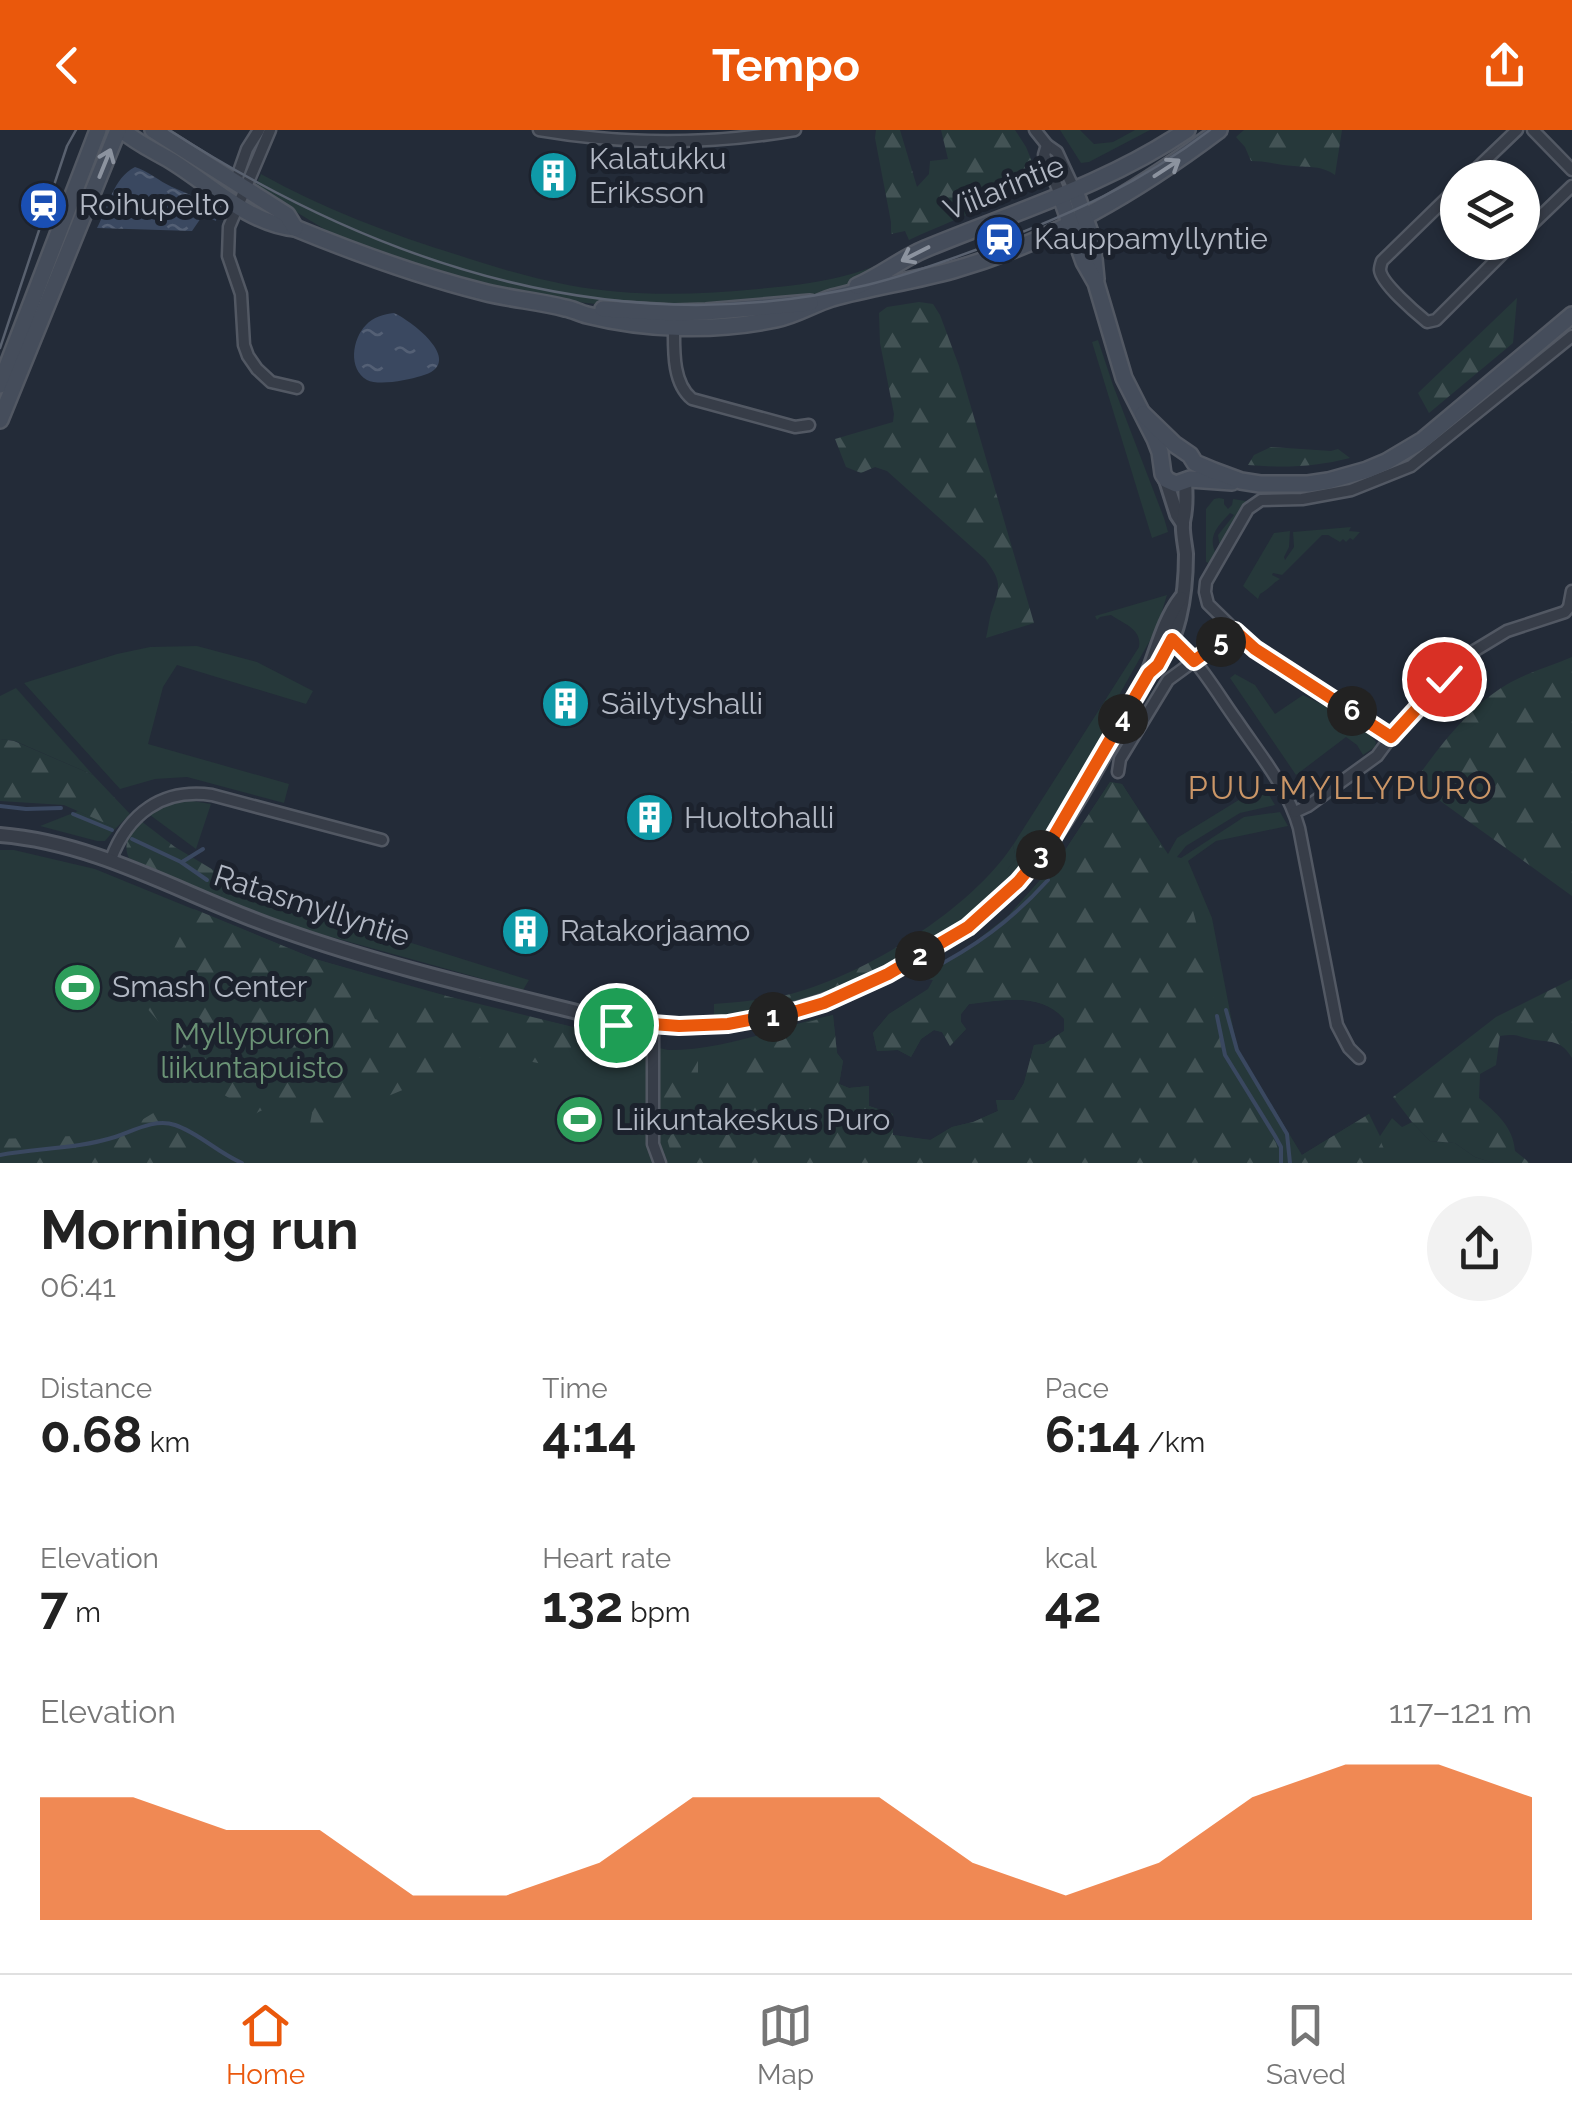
<!DOCTYPE html>
<meta charset="utf-8">
<style>
body{margin:0;font-family:Raleway,sans-serif;background:#f2f2f2;color:#222;height:100vh;display:flex;flex-direction:column;font-size:38px;white-space:nowrap}
*{box-sizing:border-box;margin:0}
p{font-size:32px;color:#767676}
.icon{flex:none;width:55px;height:55px;fill:none;stroke:currentColor;stroke-width:2;stroke-linecap:round;stroke-linejoin:round}
.map{position:relative;height:1033px;overflow:hidden}
.sheet{display:flex;flex-direction:column;background:#fff;flex:1}
.sheet>*{flex:none}
.buttons{position:absolute;left:1440px;top:30px;display:grid;gap:20px}
.buttons a{display:grid;place-items:center;width:100px;height:100px;border-radius:50%;background:#fff;box-shadow:0 2px 8px #0004;font-size:50px}
.pin{position:absolute;display:grid;place-items:center;width:85px;height:85px;color:#fff;margin:-42px;border:5px solid #fff;border-radius:50%;box-shadow:0 2px 10px #0007}
.km{position:absolute;width:50px;height:50px;margin:-25px;border-radius:50%;background:#222;color:#fff;font-size:28px;line-height:50px;text-align:center}
.round{display:grid;place-items:center;flex:none;width:105px;height:105px;border-radius:52px;background:#f2f2f2}
.headline{display:flex;align-items:center;justify-content:space-between;height:170px;padding:0 40px}
h1{font-size:55px;font-weight:700;line-height:75px}
.metrics{display:grid;grid-template-columns:repeat(3,1fr);gap:15px;height:170px;padding:10px 40px}
.metrics div{display:grid;align-content:center}
.metrics b{font-size:50px;font-weight:700}
.metrics small{font-size:28px;font-weight:400}
.metrics p{font-size:28px}
.chart{height:280px;padding:20px 40px}
.chart p{display:flex;justify-content:space-between}
.chart svg{width:100%;height:180px;margin-top:10px;fill:#ea580c;opacity:.7}
header{display:flex;justify-content:space-between;align-items:center;height:130px;padding:0 40px;background:#ea580c;color:#fff;font-size:45px;font-weight:700}
.tab-bar{display:flex;justify-content:space-around;align-items:center;height:140px;border-top:2px solid #e0e0e0;background:#fff;font-size:28px;color:#767676}
.tab-bar a{display:grid;justify-items:center;gap:5px}
.tab-bar .on{color:#ea580c}
.map>svg:first-child{display:block}
</style>
<header><svg class="icon" aria-label="back" viewBox="0 0 24 24"><path d="M15 5l-7 7 7 7"/></svg>Tempo<svg class="icon" aria-label="share" viewBox="0 0 24 24"><path d="M12 15V3M7 8l5-5 5 5M5 13v7h14v-7"/></svg></header>
<div class="map">
<svg width="1572" height="1033" viewBox="0 0 1572 1033">
<defs>
<pattern id="forest-firs" width="22" height="20" patternUnits="userSpaceOnUse" patternTransform="scale(2.5)"><rect width="22" height="20" fill="#26383a"/><path d="M5 1l3.5 6h-7zM16 11l3.5 6h-7z" fill="#435355"/></pattern>
<pattern id="water-ripples" width="26" height="14" patternUnits="userSpaceOnUse" patternTransform="scale(2.5)"><rect width="26" height="14" fill="#3a4860"/><path d="M2 4q2-2 4 0t4 0M15 11q2-2 4 0t4 0" fill="none" stroke="#546075"/></pattern>
</defs>
<rect width="100%" height="100%" fill="#232b38"/>
<!-- green -->
<g fill="#26383a">
<polygon points="1060,0 1080,0 1094,14 1113,12 1135,0 1150,0 1089,32 1081,33"/>
<path d="M261,44C324,79 390,104 458,125C494,137 531,148 568,155C631,167 695,165 758,159C801,155 845,150 884,132L887,137L862,151L827,165L726,178L615,176L548,169L480,155L406,132L334,105L255,57Z"/>
<polygon points="1098,210 1113,255 1164,388 1168,402 1152,408 1092,212"/>
<path d="M1219,368L1224,369V374L1228,379L1232,375L1233,369L1246,371L1248,373L1220,418L1218,405L1234,385L1230,383C1218,396 1207,406 1216,424L1211,434L1206,432V379L1214,369Z"/>
<path d="M1351,397L1349,401L1360,402L1353,410L1350,408L1346,412L1343,409L1340,412L1328,405H1322L1282,445L1273,443L1272,445L1280,449C1273,453 1268,460 1260,464L1258,469L1243,456L1274,403L1290,401L1289,417L1284,427L1285,430L1294,417L1293,402Z"/>
<path d="M1167,465L1157,498L1114,574L1118,577C1109,602 1096,623 1083,646C1046,710 1019,747 960,793L1016,729L1013,715L1139,517C1142,499 1124,494 1111,485L1100,487L1097,490L1095,486Z"/>
<polygon points="197,516 257,532 313,561 306,574 177,535 163,557 148,614 289,654 284,673 187,647 155,649 120,659 24,553 117,524 150,517"/>
<path d="M1235,544L1255,555L1275,584L1303,565C1328,578 1358,590 1376,612L1375,617L1363,625L1357,615L1346,607L1296,645L1230,548Z"/>
<polygon points="16,558 93,645 15,611 0,609 0,566"/>
<path d="M1110,652L1122,654L1168,724L1177,708L1263,655L1275,675L1240,683L1186,716L1177,727L1181,728L1244,687L1280,682L1288,696L1216,711L1188,731L1212,788L1237,918L1302,1025L1369,984L1380,1006L1392,988L1402,997L1412,992L1430,1011L1455,1013L1475,1027L1494,1033H0V720H14L95,739L315,829L472,873L668,920C729,920 775,897 833,885L837,923L843,931L839,954L849,958L869,956V976L893,984V1005L930,1010L952,997L973,992L998,981L996,970H1014L1024,953L1034,915L1044,914L1064,901V889C1041,862 1001,870 969,874L961,884V892L966,899L950,916L942,902L934,900L921,909L911,927L898,920L877,921L873,903L889,884L929,859L933,850L924,848L921,843L967,818L1008,786L1060,728Z"/>
<polygon points="187,670 211,674 196,719 150,685 173,672"/>
<polygon points="78,681 116,698 105,711 97,711 40,696"/>
<polygon points="230,750 272,769 529,850 523,860 299,798 220,767"/>
</g>
<!-- forest -->
<g fill="url(#forest-firs)">
<path d="M876,0H900L917,57L929,44L930,31L948,29L941,0H1015L1026,17L1033,34C1009,75 949,90 909,110L905,101L891,104V92L875,8Z"/>
<path d="M1244,0H1342L1335,45C1321,35 1310,38 1294,36C1279,35 1267,31 1251,31L1245,17L1236,7Z"/>
<polygon points="1517,168 1513,213 1429,283 1418,263"/>
<path d="M919,172L933,174L940,185L959,236L1034,493L986,508C988,500 989,491 991,483C1000,457 1003,453 985,429L887,341L875,337L861,343L846,337L835,309L893,292L894,284L880,213L879,183L887,177Z"/>
<path d="M1271,317L1331,321L1338,319L1350,328C1315,337 1284,338 1248,335L1254,325Z"/>
<path d="M1572,527V766L1414,652C1439,617 1469,577 1506,555C1526,543 1551,536 1572,527Z"/>
<polygon points="0,609 14,611 93,645 130,684 116,698 64,675 0,671"/>
<path d="M1110,652L1122,654L1177,741L1192,777L1211,849L1223,926L1276,1013L1279,1024L1302,1025L1369,984L1390,1033H676C660,1003 659,953 668,920H698V953L735,951L738,923L736,913L833,885L837,923L843,931L839,954L849,958L869,956V976L893,984V1005L931,1010L952,997L973,992L998,981L996,970H1014L1024,953L1034,915L1044,914L1064,901V888C1041,862 1001,870 969,874L961,884V892L966,899L950,916L942,902L934,900L921,909L911,927L898,920L877,921L873,903L889,884L928,859L933,850L924,848L921,843L967,818L1008,786L1060,728Z"/>
<path d="M141,691L175,717L230,750L220,767L129,728C122,713 131,702 141,691Z"/>
<path d="M1013,715L1016,729C996,752 977,780 953,799C935,813 913,822 892,832C835,860 779,884 714,886V874C739,872 766,870 791,864C866,844 970,780 1013,715Z"/>
<path d="M194,779L315,829L383,849L377,859H368L362,863L375,889C398,897 413,880 422,860L610,906L549,935L489,924L309,999L312,983C292,971 275,973 255,984L221,963L145,876Z"/>
<path d="M1572,849V928C1562,911 1553,912 1535,910C1517,907 1520,903 1500,906L1496,935L1480,944L1479,968C1496,983 1513,996 1515,1021L1530,1033H1494L1475,1027L1455,1013L1430,1011L1412,992L1393,967L1496,887Z"/>
<polygon points="175,970 180,999 198,1033 140,1033 139,1030 132,1033 0,1033 0,1009 98,1005 140,991"/>
</g>
<!-- water -->
<g fill="url(#water-ripples)">
<path d="M135,37C148,41 159,51 172,57C188,64 202,69 217,81L216,91L203,85L192,101L97,98C108,78 113,48 135,37Z"/>
<path d="M394,183C414,192 467,234 421,246C408,250 379,256 367,250C348,239 352,209 366,195C373,187 384,184 394,183Z"/>
</g>
<g fill="none" stroke-linecap="round" stroke-linejoin="round">
<!-- stream -->
<g stroke="#3a4860" stroke-width="4">
<polyline points="0,676 26,679 61,678"/>
<polyline points="73,684 112,700"/>
<polyline points="132,709 181,732 207,750"/>
<polyline points="182,732 203,719"/>
<path d="M926,842C975,817 1011,791 1048,750"/>
<polyline points="1226,880 1237,920 1287,1004 1290,1033"/>
<polyline points="1217,886 1225,925 1275,1006 1281,1017 1281,1033"/>
<path d="M0,1025C38,1018 77,1019 115,1007C133,1001 155,988 175,995C199,1003 218,1023 242,1033"/>
</g>
<defs>
<g id="minor">
<polyline points="270,0 229,97 228,126 241,164 244,215 248,226 257,239 271,252 297,258"/>
<path d="M539,0C625,15 710,15 795,0"/>
<polyline points="1035,0 1047,15 1057,22 1075,61"/>
<polyline points="1533,0 1572,40"/>
<polyline points="1047,15 1044,25 1061,67"/>
<polyline points="1467,48 1517,0"/>
<polyline points="235,53 247,19 259,0"/>
<path d="M1458,57L1382,131C1381,134 1380,137 1380,140C1381,153 1416,183 1427,192L1436,190L1514,112"/>
<polyline points="1522,104 1572,56"/>
<path d="M674,194C674,219 672,253 692,269L795,297L809,295"/>
<path d="M1169,507C1198,528 1216,562 1237,591C1260,625 1288,658 1299,698L1337,895L1349,918L1359,928"/>
<polyline points="1391,607 1246,511 1208,474 1205,462 1206,452 1248,379 1261,370 1302,369 1351,360 1411,336 1572,206"/>
<polyline points="1118,642 1120,629 1168,550 1235,501"/>
<polyline points="1295,682 1308,676 1377,626 1391,607 1469,524 1507,501 1565,482 1569,477 1572,461"/>
<path d="M111,729C128,684 162,658 212,665L382,710"/>
<polyline points="653,895 653,1014 660,1033"/>
</g>
<g id="tertiary">
<polyline points="1165,347 1177,385 1183,394"/>
<path d="M1149,543C1180,517 1186,462 1186,424C1185,414 1182,402 1183,392C1186,379 1186,366 1185,353"/>
<path d="M0,705C101,713 188,768 282,800C381,835 484,859 585,884C592,885 601,888 608,888C613,888 617,886 622,886C631,887 636,892 643,893C660,897 680,897 696,896C815,892 961,825 1036,731C1077,681 1106,619 1139,563C1155,533 1160,495 1181,468"/>
<polyline points="610,888 617,895 630,898 639,893"/>
</g>
<g id="secondary">
<path d="M122,0C137,13 153,20 170,30C208,53 249,94 295,98C356,123 419,146 483,162C510,169 538,171 565,178C572,179 579,183 587,185C646,200 715,202 776,189C796,185 813,174 832,168C872,157 913,151 953,140C1052,112 1138,61 1219,0"/>
<polyline points="153,0 287,85 295,98"/>
<polyline points="1075,61 1092,108 1096,149"/>
<polyline points="1061,67 1084,132 1096,153 1124,248 1155,309 1160,322 1163,344 1167,350 1176,354 1190,349 1232,352"/>
<path d="M857,156C881,146 901,129 925,119C1014,82 1106,55 1187,0"/>
<polyline points="603,179 674,183 706,182 810,173"/>
<polyline points="0,255 98,0"/>
<polyline points="1143,284 1174,314 1190,325 1195,333 1214,341 1241,351 1260,354 1308,354 1328,351 1367,340 1386,332 1423,310 1572,185"/>
<polyline points="0,290 118,0"/>
</g>
</defs>
<!-- minor casing -->
<use href="#minor" stroke="#525863" stroke-width="15"/>
<!-- tertiary casing -->
<use href="#tertiary" stroke="#525863" stroke-width="18"/>
<!-- secondary casing -->
<use href="#secondary" stroke="#525863" stroke-width="20"/>
<!-- minor -->
<use href="#minor" stroke="#373d48" stroke-width="10"/>
<!-- tertiary -->
<use href="#tertiary" stroke="#373d48" stroke-width="12"/>
<!-- secondary -->
<use href="#secondary" stroke="#454d5b" stroke-width="15"/>
<!-- tram -->
<g stroke="#59616f" stroke-width="2.5">
<path d="M169,0C379,135 617,214 867,155C908,145 949,130 989,115C1071,84 1139,54 1210,0"/>
<polyline points="0,218 67,16 76,0"/>
</g>
</g>
<!-- one-way arrows -->
<defs><path id="oneway-shaft" d="M-6 0H5M1.5-3L5.5 0L1.5 3" fill="none" stroke-width="1.6" stroke-linecap="round" stroke-linejoin="round" transform="scale(2.5)"/></defs>
<g stroke="#8c939f">
<use href="#oneway-shaft" transform="translate(105 33) rotate(-68)"/>
<use href="#oneway-shaft" transform="translate(1167 38) rotate(-33)"/>
<use href="#oneway-shaft" transform="translate(915 124) rotate(153)"/>
</g>
<g fill="none" stroke-linecap="round" stroke-linejoin="round">
<defs>
<polyline id="route" points="616,895 630,898 639,893 679,896 728,894 797,881 824,873 888,844 968,797 1018,752 1048,716 1149,543 1158,535 1172,509 1194,531 1235,501 1255,519 1391,607 1444,549"/>
</defs>
<!-- route casing -->
<use href="#route" stroke="#fff" stroke-width="20"/>
<!-- route -->
<use href="#route" stroke="#ea580c" stroke-width="12"/>
</g>
<!-- icons -->
<defs>
<symbol id="building-disc" viewBox="-11 -11 22 22"><circle r="9.5" fill="#0f9aa8" stroke="#1c222d"/><path d="M-4-6H4V6H1V3H-1V6H-4ZM-2.5-4.3h1.7v1.8h-1.7ZM.8-4.3h1.7v1.8H.8ZM-2.5-1h1.7V.8h-1.7ZM.8-1h1.7V.8H.8Z" fill="#fff"/></symbol>
<symbol id="station-disc" viewBox="-11 -11 22 22"><circle r="9.5" fill="#1a4fb4" stroke="#1c222d"/><path d="M-3-6H3Q5-6 5-4V2Q5 4 3 4L4.5 6H3L1.5 4h-3L-3 6H-4.5L-3 4Q-5 4-5 2V-4Q-5-6-3-6ZM-3.5-4v3h7v-3ZM-3.5 1v1.5H-2V1ZM2 1v1.5H3.5V1Z" fill="#fff"/></symbol>
<symbol id="stadium-disc" viewBox="-11 -11 22 22"><circle r="9.5" fill="#2e9e5b" stroke="#1c222d"/><path d="M0-5a6.5 5 0 1 0 0 10a6.5 5 0 1 0 0-10ZM-3.5-1.8h7v3.6h-7Z" fill="#fff"/></symbol>
</defs>
<g fill-rule="evenodd">
<use href="#building-disc" x="526" y="18" width="55" height="55"/>
<use href="#station-disc" x="16" y="48" width="55" height="55"/>
<use href="#station-disc" x="972" y="82" width="55" height="55"/>
<use href="#building-disc" x="538" y="546" width="55" height="55"/>
<use href="#building-disc" x="622" y="660" width="55" height="55"/>
<use href="#building-disc" x="498" y="774" width="55" height="55"/>
<use href="#stadium-disc" x="50" y="830" width="55" height="55"/>
<use href="#stadium-disc" x="552" y="962" width="55" height="55"/>
</g>
<g text-anchor="middle" stroke-width="10" stroke-linejoin="round" paint-order="stroke">
<!-- poi labels -->
<g font-size="30" fill="#b2b8c4" stroke="#1c222d" text-anchor="start">
<text x="589" y="39">Kalatukku<tspan x="589" dy="34">Eriksson</tspan></text>
<text x="79" y="85">Roihupelto</text>
<text x="1034" y="119">Kauppamyllyntie</text>
<text x="601" y="584">Säilytyshalli</text>
<text x="684" y="698">Huoltohalli</text>
<text x="560" y="811">Ratakorjaamo</text>
<text x="112" y="867">Smash Center</text>
<text x="615" y="1000">Liikuntakeskus Puro</text>
</g>
<!-- street labels -->
<g font-size="30" fill="#b2b8c4" stroke="#1c222d">
<text transform="translate(1004 58) rotate(-22)" y="10">Viilarintie</text>
<text transform="translate(312 776) rotate(18)" y="10">Ratasmyllyntie</text>
</g>
<!-- park labels -->
<g font-size="30" fill="#6b9376" stroke="#1c222d">
<text x="252" y="914">Myllypuron<tspan x="252" dy="34">liikuntapuisto</tspan></text>
</g>
<!-- neighbourhood labels -->
<g font-size="32" letter-spacing="2.5" fill="#cb9667" stroke="#1c222d">
<text x="1341" y="669">PUU-MYLLYPURO</text>
</g>
</g>
</svg>
<div class="buttons">
<a><svg class="icon" aria-label="layers" viewBox="0 0 24 24"><path d="M12 4l9 5-9 5-9-5zM3 14l9 5 9-5"/></svg></a>
</div>
<div class="pin" style="left:616px;top:895px;background:#1e9e55"><svg class="icon" aria-label="arrive" viewBox="0 0 24 24"><path d="M6 21V4h12l-3 4 3 4H6"/></svg></div>
<div class="pin" style="left:1444px;top:549px;background:#d93025"><svg class="icon" aria-label="check" viewBox="0 0 24 24"><path d="M5 12l5 5 9-10"/></svg></div>
<b class="km" style="left:773px;top:887px">1</b>
<b class="km" style="left:920px;top:826px">2</b>
<b class="km" style="left:1041px;top:725px">3</b>
<b class="km" style="left:1123px;top:589px">4</b>
<b class="km" style="left:1221px;top:512px">5</b>
<b class="km" style="left:1352px;top:581px">6</b>
</div>
<section class="sheet">
<div class="headline"><div><h1>Morning run</h1><p>06:41</p></div><a class="round"><svg class="icon" aria-label="share" viewBox="0 0 24 24"><path d="M12 15V3M7 8l5-5 5 5M5 13v7h14v-7"/></svg></a></div>
<div class="metrics">
<div><p>Distance</p><b>0.68<small> km</small></b></div>
<div><p>Time</p><b>4:14</b></div>
<div><p>Pace</p><b>6:14<small> /km</small></b></div>
</div>
<div class="metrics">
<div><p>Elevation</p><b>7<small> m</small></b></div>
<div><p>Heart rate</p><b>132<small> bpm</small></b></div>
<div><p>kcal</p><b>42</b></div>
</div>
<div class="chart"><p><span>Elevation</span>117–121 m</p>
<svg viewBox="0 0 160 44" preserveAspectRatio="none"><path d="M0 44V14L10 14L20 22L30 22L40 38L50 38L60 30L70 14L80 14L90 14L100 30L110 38L120 30L130 14L140 6L150 6L160 14V44z"/></svg>
</div>
</section>
<nav class="tab-bar">
<a class="on"><svg class="icon" aria-label="home" viewBox="0 0 24 24"><path d="M3 11l9-7 9 7M6 9v11h12V9"/></svg>Home</a>
<a><svg class="icon" aria-label="map" viewBox="0 0 24 24"><path d="M3 6l6-2 6 2 6-2v14l-6 2-6-2-6 2zM9 4v14M15 6v14"/></svg>Map</a>
<a><svg class="icon" aria-label="saved" viewBox="0 0 24 24"><path d="M7 4h10v16l-5-4-5 4z"/></svg>Saved</a>
</nav>
